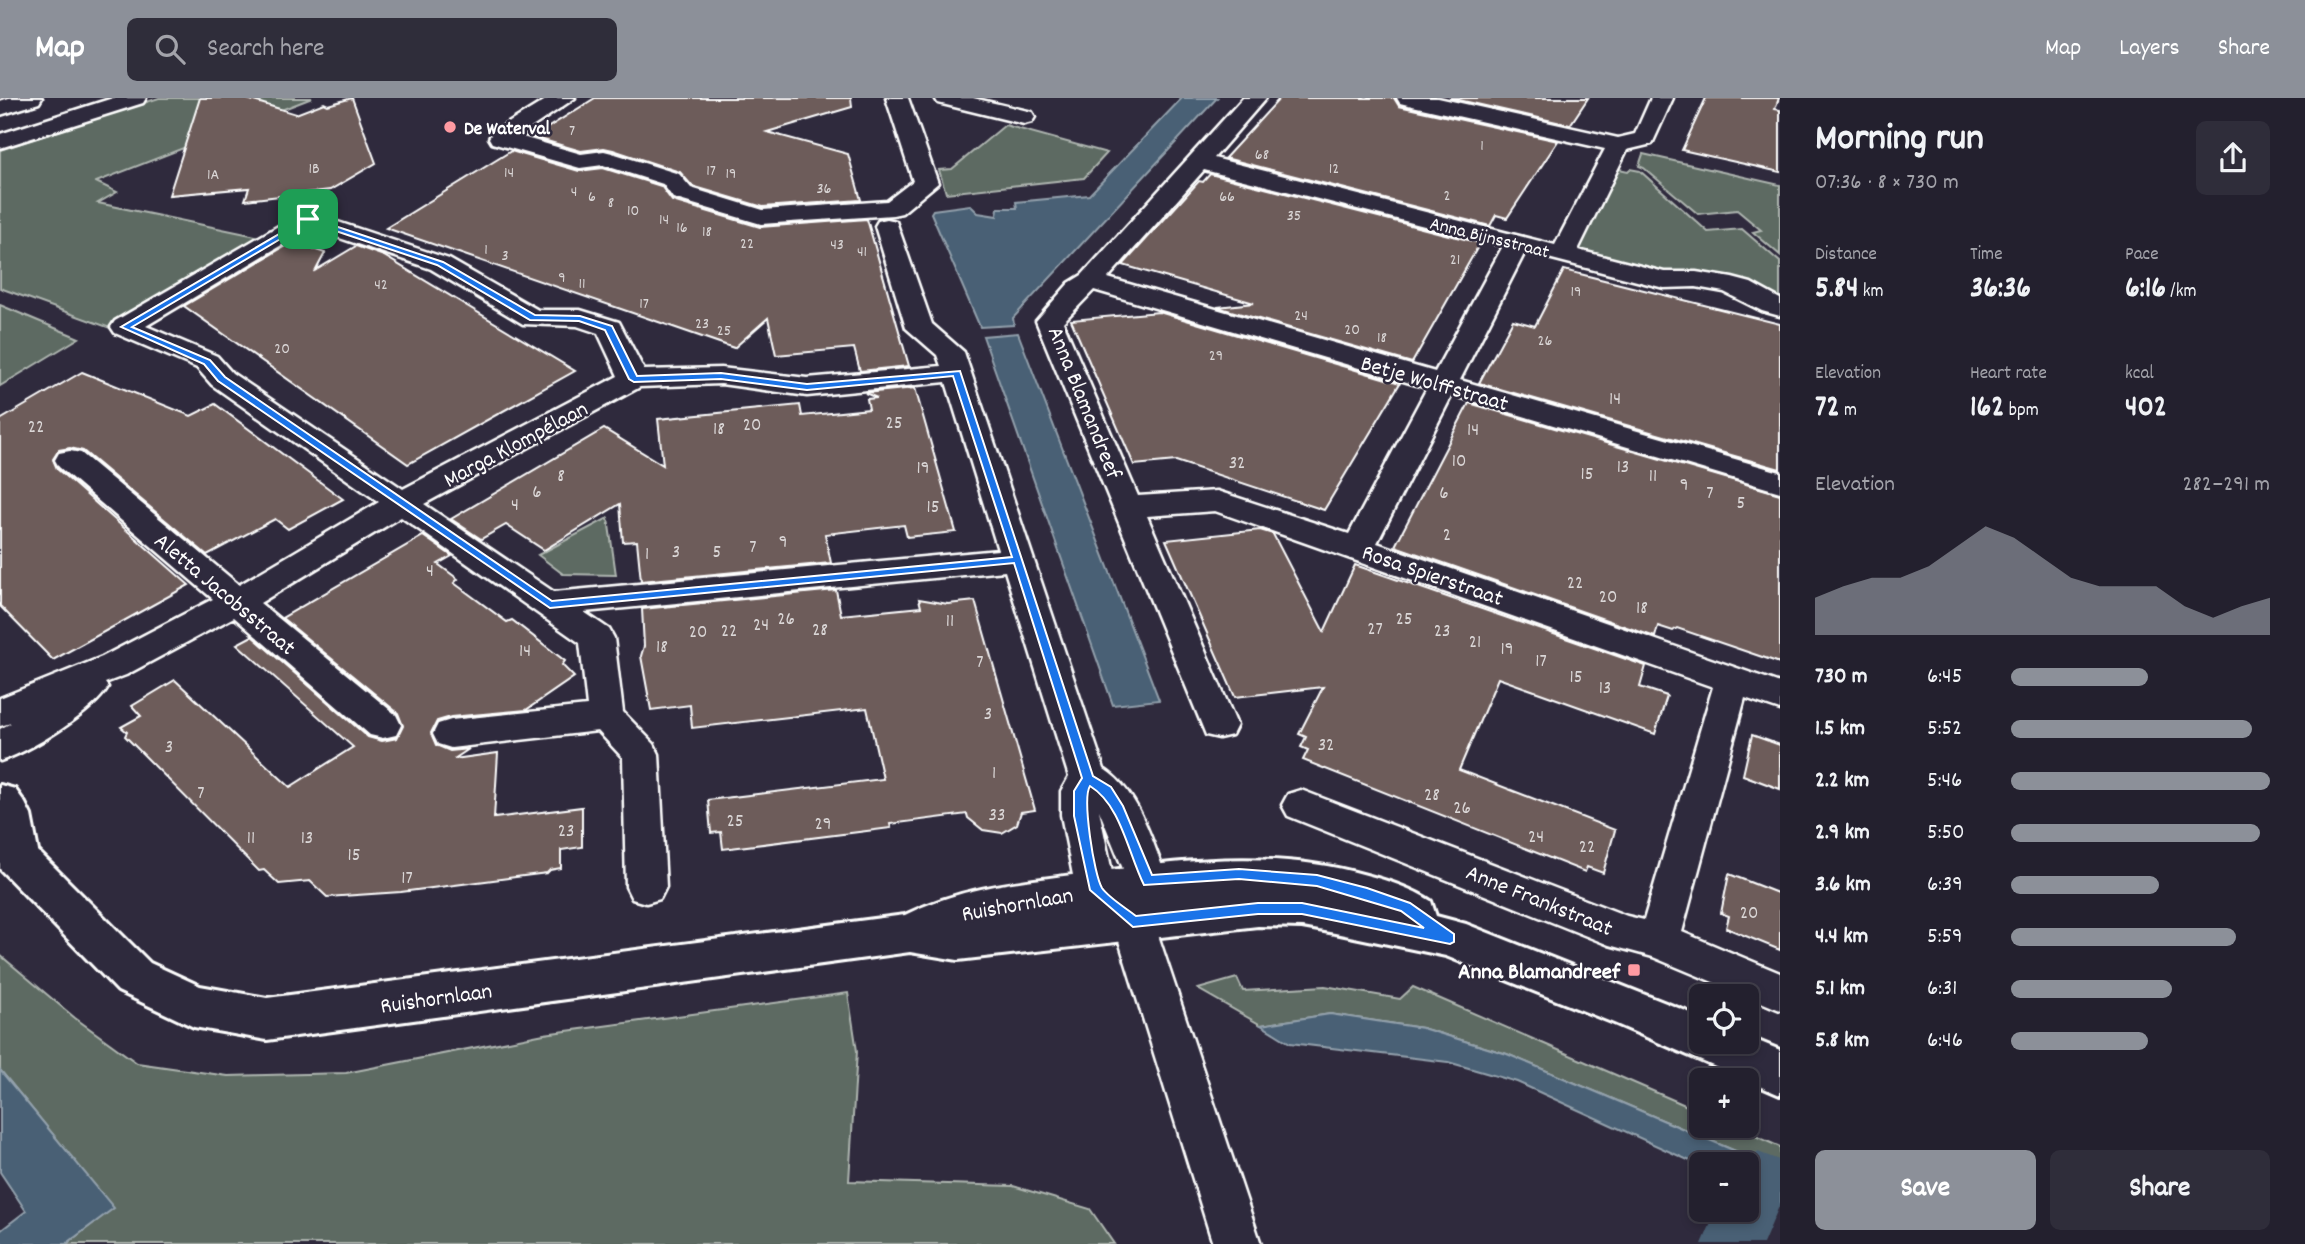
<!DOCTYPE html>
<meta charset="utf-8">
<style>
body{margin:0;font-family:Dekko,sans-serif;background:#2f2d3a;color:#f1f3f6;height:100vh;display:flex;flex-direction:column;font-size:26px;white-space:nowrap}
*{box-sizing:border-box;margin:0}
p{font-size:23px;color:#a3a3aa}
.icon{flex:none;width:38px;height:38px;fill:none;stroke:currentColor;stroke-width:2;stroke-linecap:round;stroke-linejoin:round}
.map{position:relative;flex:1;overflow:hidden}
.panel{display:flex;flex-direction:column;background:#23202e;width:525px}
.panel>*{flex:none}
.controls{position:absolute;left:1689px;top:886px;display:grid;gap:14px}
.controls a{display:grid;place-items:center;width:70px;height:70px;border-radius:10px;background:#23202e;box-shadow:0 4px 10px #0003,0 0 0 2px #403e4a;font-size:35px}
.pin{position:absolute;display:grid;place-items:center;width:60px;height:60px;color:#fff;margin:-30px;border-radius:14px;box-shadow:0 4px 10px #0006}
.round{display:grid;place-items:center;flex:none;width:74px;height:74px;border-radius:10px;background:#2f2d3a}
.overview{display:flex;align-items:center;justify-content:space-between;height:119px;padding:0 35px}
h1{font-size:38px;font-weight:700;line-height:52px}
.figures{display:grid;grid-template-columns:repeat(3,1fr);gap:10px;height:119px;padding:7px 35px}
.figures div{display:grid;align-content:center}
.figures b{font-size:30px;font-weight:700}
.figures small{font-size:19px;font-weight:400}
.figures p{font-size:19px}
.chart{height:196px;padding:14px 35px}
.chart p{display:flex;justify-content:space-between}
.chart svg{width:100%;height:126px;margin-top:7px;fill:#8c9099;opacity:.7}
.primary-button{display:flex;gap:14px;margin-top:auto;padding:14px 35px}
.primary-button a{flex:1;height:80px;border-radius:10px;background:#8c9099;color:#fff;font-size:28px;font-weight:700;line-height:80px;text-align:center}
.primary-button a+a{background:#2f2d3a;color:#f1f3f6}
ul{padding:0 35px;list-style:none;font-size:23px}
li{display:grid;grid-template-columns:112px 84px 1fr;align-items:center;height:52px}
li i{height:18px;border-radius:9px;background:#8c9099}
header{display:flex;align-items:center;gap:42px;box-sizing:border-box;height:98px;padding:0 35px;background:#8c9099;color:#fff}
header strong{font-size:33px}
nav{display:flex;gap:38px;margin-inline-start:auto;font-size:24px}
.search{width:490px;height:63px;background:#2f2d3a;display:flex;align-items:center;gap:18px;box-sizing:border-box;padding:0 24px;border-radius:10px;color:#a3a3aa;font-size:26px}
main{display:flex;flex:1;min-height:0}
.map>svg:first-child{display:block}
</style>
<header>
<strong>Map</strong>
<div class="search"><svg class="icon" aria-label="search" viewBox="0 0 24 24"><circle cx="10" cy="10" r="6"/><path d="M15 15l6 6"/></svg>Search here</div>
<nav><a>Map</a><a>Layers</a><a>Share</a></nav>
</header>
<main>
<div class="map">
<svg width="1780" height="1146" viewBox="0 0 1780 1146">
<rect width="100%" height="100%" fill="#2f2a3d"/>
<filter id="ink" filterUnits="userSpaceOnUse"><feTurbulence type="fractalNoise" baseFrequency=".0143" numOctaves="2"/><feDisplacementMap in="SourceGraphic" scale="14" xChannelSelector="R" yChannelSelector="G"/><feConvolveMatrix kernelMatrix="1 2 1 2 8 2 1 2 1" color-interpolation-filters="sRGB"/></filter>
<g filter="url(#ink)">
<!-- green -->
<g fill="#5d6b62" stroke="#aeb5b0" stroke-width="2">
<polygon points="159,0 312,0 96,84 117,94 98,105 265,140 110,230 0,190 0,52"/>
<polygon points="1005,27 1107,55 1084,80 946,95 939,72 952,71"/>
<polygon points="1643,56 1780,87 1780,157 1753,134 1761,132 1737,112 1698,116 1644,70 1639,68"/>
<polygon points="1610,69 1628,73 1630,71 1640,73 1708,134 1742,131 1780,164 1780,204 1570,151"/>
<polygon points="0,207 79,240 0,288"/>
<polygon points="608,420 616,477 563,476 538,457"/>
<polygon points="0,857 75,920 137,965 228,978 346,975 544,936 848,895 857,953 849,1083 1013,1088 1090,1111 1114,1146 66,1146 113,1110 0,972"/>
<polygon points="1237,880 1243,893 1325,888 1400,901 1413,889 1701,1014 1701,1027 1731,1027 1780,1049 1780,1072 1507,956 1422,930 1330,916 1261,927 1198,891"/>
</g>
<!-- water -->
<g fill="#4a6174" stroke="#92a0ac" stroke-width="2">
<polygon points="1182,0 1217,0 1013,220 1014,227 980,229 931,115 933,112 970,107 978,115 997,118 998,110 1017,110 1016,104 1089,97"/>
<polygon points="1018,235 1159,602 1113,607 983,238"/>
<polygon points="1330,916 1422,930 1507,956 1780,1072 1780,1104 1747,1089 1746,1066 1701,1068 1517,984 1448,964 1290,945 1261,927"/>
<polygon points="0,972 114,1110 66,1146 0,1146 0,1133 26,1113 0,1074"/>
</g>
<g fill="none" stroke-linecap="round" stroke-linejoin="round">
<!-- canal -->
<polygon fill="#4a6174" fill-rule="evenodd" points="1758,1054 1779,1062 1780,1065 1780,1106 1763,1146 1702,1146 1717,1111 1746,1111 1746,1066 1736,1066 1737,1062"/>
</g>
<!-- building -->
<g fill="#6d5b5a" stroke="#fff" stroke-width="2">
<polygon points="200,0 244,0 296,16 324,5 328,7 352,0 376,65 330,92 245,102 249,90 169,97"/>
<polygon points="595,0 851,0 852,9 767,34 848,56 861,102 763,109 692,88 680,74 613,52 604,50 581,53 533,39"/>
<polygon points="1280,0 1394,0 1399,8 1558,43 1507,120 1496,117 1490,128 1225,60"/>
<polygon points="1450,0 1588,0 1570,27"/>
<polygon points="1706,0 1779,0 1775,11 1780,12 1780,74 1682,52"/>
<polygon points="511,53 579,73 603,70 661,88 672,103 760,129 867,121 909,268 860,273 854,250 776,257 768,220 734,250 386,130"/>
<polygon points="1210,76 1480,145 1412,265 1217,209 1254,205 1123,167 1199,83 1203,84"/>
<polygon points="292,144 325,155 316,172 356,148 384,158 575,273 408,366 184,208"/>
<polygon points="1564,172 1780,226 1780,371 1479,285 1513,222 1535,228"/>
<polygon points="1159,214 1400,285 1324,412 1176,363 1134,367 1071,222"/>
<polygon points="82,274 191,318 215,306 343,401 288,431 275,421 207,457 83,353 70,350 59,352 53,361 57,371 189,487 53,562 0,508 0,322"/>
<polygon points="915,290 956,434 907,439 904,427 825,436 831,465 641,483 637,443 623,444 620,406 544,452 506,427 481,441 451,421 604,331 663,367 658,321 800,307 802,318 869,311 867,301 877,300 865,295"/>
<polygon points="1469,305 1780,396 1780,565 1677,530 1673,533 1658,528 1655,539 1395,448"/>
<polygon points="1260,432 1273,436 1324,534 1355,467 1646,568 1640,589 1667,598 1655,636 1498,580 1459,672 1615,732 1603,775 1587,769 1585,774 1303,662 1308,652 1301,649 1306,639 1299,636 1323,589 1235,599 1166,442"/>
<polygon points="423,438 452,458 438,466 458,481 454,485 507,524 512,522 565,563 562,567 574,579 526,612 451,619 437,623 431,635 436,647 450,653 469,651 454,661 498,655 494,720 582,709 582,749 561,752 561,770 550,772 547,775 401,794 327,799 310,783 279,786 264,772 259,773 125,638 127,634 121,629 141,618 132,608 175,582 290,689 353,649 237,546 252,538 368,639 382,643 397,640 403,628 398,615 282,520"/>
<polygon points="836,492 841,517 921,509 919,501 948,506 975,503 1035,712 1021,714 1017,726 1002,735 983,732 968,720 967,716 890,726 891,730 723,751 721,734 711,735 708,702 883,681 867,610 692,630 690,607 651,612 641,558 644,548 642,511"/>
<polygon points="1752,637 1780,647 1780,691 1743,677"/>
<polygon points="1729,776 1780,796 1780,852 1726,830 1729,818 1721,815"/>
</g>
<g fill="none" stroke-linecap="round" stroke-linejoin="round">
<defs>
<g id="street">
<polygon points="9,0 42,0 39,5 0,17 0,3"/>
<polygon points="113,0 146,0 143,5 0,50 0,36"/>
<polygon points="549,0 575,0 519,38 581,56 604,53 612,55 679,76 691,90 763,112 887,103 913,83 886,0 908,0 938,85 902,115 893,117 761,126 673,100 663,86 603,67 580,70 492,45 489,40 492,35"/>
<polygon points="935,0 973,0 1032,14 1035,19 1032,24 1024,26 938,5"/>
<path d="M1243,0H1266L1214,60L1555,147L1605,51L1408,7L1400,5L1397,0H1438L1618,40L1635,36L1651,0H1673L1652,46L1627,52L1578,152L1664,174H1696L1732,180L1751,185L1780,201V218L1762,213L1724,194L1696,189L1664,190L1525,154L1460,282L1780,374V394L1452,297L1377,445L1780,585V612L1745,600L1682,834L1780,875V912L1653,859L1609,847L1288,718L1282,707L1288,696L1301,692L1627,818L1644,822L1713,589L1215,413L1147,418L1237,627L1232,637L1219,640L1206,637L1036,223L1069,185L1082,177ZM1204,72L1503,148L1435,274L1108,180ZM1094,192L1427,290L1349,436L1217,393L1138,398L1063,224Z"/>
<path d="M308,114L449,161L538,212H580L619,224L644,272L721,270L807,280L941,268L937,257L906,230L875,128L878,123L887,121L896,123L932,226L964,254L1104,671C1140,694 1152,745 1168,783L1153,822L1261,1146H1213L1116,833L1082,804L1076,792L1061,717V693L1069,679L1005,473L584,514L609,531L614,540L623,614L654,646L659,656L666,789L660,801L646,805L632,801L626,789L623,660L598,633L451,650L438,646L433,636L438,626L451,622L587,608L580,545L401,419L260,505L396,617L401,627L396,637L383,640L370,637L234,519L126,577L105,585L108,589C93,615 29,654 0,663V631L11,625L0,628V600L102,559L213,501L59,369L55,362L59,355L70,353L81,355L239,487L379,404L212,287L197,270L115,235L111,229L115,223L299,116ZM310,130L431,171L523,226L577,228L598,235L618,278L403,391L232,275L217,258L146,228ZM946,284L998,452L554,494L424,406L640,289L721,286L807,298ZM1099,712L1128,783L1125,793L1114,784Z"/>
</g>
<path id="secondary" d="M0,687L15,691L25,705L31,717L38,753L150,865L200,888L267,900L905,817C961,789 1019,784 1080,776C1177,763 1271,750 1366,777C1389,783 1411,790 1431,803L1436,818L1466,826L1701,919V943H1746V938L1780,952V997L1614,925L1446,858L1335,835L1302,829L1258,828L958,862L910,854L267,942L194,929L118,893L0,771Z"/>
</defs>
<!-- street casing -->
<use href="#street" stroke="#fff" stroke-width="5"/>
<!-- secondary casing -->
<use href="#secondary" stroke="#fff" stroke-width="6"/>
<!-- street -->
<use href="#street" fill="#2f2a3d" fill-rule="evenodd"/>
<!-- secondary -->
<use href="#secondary" fill="#2f2a3d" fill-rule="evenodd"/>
</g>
</g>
<!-- route -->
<path fill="#1a73e8" stroke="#fff" stroke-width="2" fill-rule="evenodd" d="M308,119L443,164L535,217L580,218L612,228L637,278L721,275L807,286L960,273L1093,678L1111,689L1123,708L1152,777L1239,771L1317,777L1367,790L1410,805L1454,836V844L1450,846L1302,816H1258L1133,829L1090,792L1074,718V693L1082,680L1014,465L550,510L218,283L204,266L121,229ZM309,124L437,167L530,222L579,223L605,232L629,281L634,284L721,281L807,292L953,278L1012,459L552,503L225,279L210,262L132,229ZM1090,688C1121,707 1128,755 1144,787L1239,781L1317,788L1401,813L1424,830L1302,805H1258L1136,818C1126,810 1109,800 1102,790C1094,777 1082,700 1090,688Z"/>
<!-- markers -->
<g fill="#ff9aa2" stroke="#2f2a3d" stroke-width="2.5">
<circle cx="450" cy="29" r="7"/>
<rect x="1627" y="865" width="14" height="14" rx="3.5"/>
</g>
<g text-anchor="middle" stroke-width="5" stroke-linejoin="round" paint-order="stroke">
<!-- far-number labels -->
<g font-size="16" fill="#dad6d6">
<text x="572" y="37">7</text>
<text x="1482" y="52">1</text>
<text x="1262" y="61">68</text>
<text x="314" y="75">1B</text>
<text x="1334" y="75">12</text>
<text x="711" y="77">17</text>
<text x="509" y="79">14</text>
<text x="731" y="80">19</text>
<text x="213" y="81">1A</text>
<text x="824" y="95">36</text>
<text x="574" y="98">4</text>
<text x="1447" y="102">2</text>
<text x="592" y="103">6</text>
<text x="1227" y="103">66</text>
<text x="611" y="109">8</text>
<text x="633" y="117">10</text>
<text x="1294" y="122">35</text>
<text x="664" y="126">14</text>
<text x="682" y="134">16</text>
<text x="707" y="138">18</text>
<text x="747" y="150">22</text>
<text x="837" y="151">43</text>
<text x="486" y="156">1</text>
<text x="862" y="158">41</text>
<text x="505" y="162">3</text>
<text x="1455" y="166">21</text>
<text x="562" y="184">9</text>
<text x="582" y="190">11</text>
<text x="381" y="191">42</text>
<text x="1576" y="198">19</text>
<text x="644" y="210">17</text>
<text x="1301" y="222">24</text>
<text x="702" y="230">23</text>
<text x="1352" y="236">20</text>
<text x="724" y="237">25</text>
<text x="1382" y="244">18</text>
<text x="1545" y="247">26</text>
<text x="282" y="255">20</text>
<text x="1216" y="262">29</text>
</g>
<!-- far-poi labels -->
<g font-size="19" font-weight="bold" fill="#fff" stroke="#2f2a3d" text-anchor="start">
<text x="464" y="36">De Waterval</text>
</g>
<!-- far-street labels -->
<g font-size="19" fill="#fff" stroke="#2f2a3d">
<text transform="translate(1490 138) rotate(14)" y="7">Anna Bijnsstraat</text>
</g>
<!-- number labels -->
<g font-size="19" fill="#dad6d6">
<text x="1615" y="306">14</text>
<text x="894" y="330">25</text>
<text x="752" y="332">20</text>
<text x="36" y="334">22</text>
<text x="719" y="336">18</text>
<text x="1473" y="337">14</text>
<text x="1459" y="368">10</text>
<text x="1237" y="370">32</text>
<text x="1623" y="374">13</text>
<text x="923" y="375">19</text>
<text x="1587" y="381">15</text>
<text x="561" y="383">8</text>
<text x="1653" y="383">11</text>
<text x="1684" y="392">9</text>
<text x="537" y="399">6</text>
<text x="1444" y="400">6</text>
<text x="1710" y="400">7</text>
<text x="1741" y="410">5</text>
<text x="515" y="412">4</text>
<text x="933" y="414">15</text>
<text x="1447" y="442">2</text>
<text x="783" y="449">9</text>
<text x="753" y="454">7</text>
<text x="676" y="459">3</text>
<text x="717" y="459">5</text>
<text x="647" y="461">1</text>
<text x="430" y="478">4</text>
<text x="1575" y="490">22</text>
<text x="1608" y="504">20</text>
<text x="1642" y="515">18</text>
<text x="786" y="526">26</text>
<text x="1404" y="526">25</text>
<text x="950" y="528">11</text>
<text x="761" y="532">24</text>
<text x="1375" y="536">27</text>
<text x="820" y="537">28</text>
<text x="729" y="538">22</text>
<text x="1442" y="538">23</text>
<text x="698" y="539">20</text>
<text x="1475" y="549">21</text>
<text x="662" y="554">18</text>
<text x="1507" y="556">19</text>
<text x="525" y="558">14</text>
<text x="1541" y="568">17</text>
<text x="980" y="569">7</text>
<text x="1576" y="584">15</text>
<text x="1605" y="595">13</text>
<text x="988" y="621">3</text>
<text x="1326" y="652">32</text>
<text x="169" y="654">3</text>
<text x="994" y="680">1</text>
<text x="201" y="700">7</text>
<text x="1432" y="702">28</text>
<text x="1462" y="715">26</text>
<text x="997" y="722">33</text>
<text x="735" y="728">25</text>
<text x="823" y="731">29</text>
<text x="566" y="738">23</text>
<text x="1536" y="744">24</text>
<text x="251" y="745">11</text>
<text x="307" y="745">13</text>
<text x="1587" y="754">22</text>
<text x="354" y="762">15</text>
<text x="407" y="785">17</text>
<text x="1749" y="820">20</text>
</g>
<!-- street labels -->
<g font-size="23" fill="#fff" stroke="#2f2a3d">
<text transform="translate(1435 284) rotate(16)" y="8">Betje Wolffstraat</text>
<text transform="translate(1086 304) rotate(68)" y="8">Anna Blamandreef</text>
<text transform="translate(515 345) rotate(-28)" y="8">Marga Klompélaan</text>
<text transform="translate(1433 476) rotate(19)" y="8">Rosa Spierstraat</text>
<text transform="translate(226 495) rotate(40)" y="8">Aletta Jacobsstraat</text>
<text transform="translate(1540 801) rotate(22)" y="8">Anne Frankstraat</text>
<text transform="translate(1017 805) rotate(-10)" y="8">Ruishornlaan</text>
<text transform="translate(436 899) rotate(-8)" y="8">Ruishornlaan</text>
</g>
<!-- poi labels -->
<g font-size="23" font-weight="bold" fill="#fff" stroke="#2f2a3d" text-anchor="end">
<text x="1620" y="880">Anna Blamandreef</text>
</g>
</g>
</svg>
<div class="controls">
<a><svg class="icon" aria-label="locate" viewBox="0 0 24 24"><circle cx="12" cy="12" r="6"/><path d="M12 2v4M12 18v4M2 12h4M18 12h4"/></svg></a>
<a>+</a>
<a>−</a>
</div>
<div class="pin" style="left:308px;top:121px;background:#1e9e55"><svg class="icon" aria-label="arrive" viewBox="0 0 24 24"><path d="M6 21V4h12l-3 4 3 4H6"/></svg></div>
</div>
<section class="panel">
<div class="overview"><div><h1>Morning run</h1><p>07:36 · 8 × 730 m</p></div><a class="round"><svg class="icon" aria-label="share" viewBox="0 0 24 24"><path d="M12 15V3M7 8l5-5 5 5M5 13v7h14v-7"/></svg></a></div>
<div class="figures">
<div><p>Distance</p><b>5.84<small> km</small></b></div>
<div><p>Time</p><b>36:36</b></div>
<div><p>Pace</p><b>6:16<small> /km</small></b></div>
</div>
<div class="figures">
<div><p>Elevation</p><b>72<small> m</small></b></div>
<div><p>Heart rate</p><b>162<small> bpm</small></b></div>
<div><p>kcal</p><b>402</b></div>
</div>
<div class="chart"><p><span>Elevation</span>282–291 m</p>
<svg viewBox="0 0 160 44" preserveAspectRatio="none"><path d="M0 44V31L10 27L20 24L30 24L40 20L50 13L60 6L70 10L80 17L90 24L100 27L110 27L120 27L130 34L140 38L150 34L160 31V44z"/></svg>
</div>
<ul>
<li><b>730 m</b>6:45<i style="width:53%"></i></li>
<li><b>1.5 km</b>5:52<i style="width:93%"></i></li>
<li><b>2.2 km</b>5:46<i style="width:100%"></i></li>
<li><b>2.9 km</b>5:50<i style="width:96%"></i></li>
<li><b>3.6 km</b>6:39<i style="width:57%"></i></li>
<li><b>4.4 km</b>5:59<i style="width:87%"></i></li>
<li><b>5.1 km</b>6:31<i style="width:62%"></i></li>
<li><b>5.8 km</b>6:46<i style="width:53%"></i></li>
</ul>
<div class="primary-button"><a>Save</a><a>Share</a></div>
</section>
</main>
